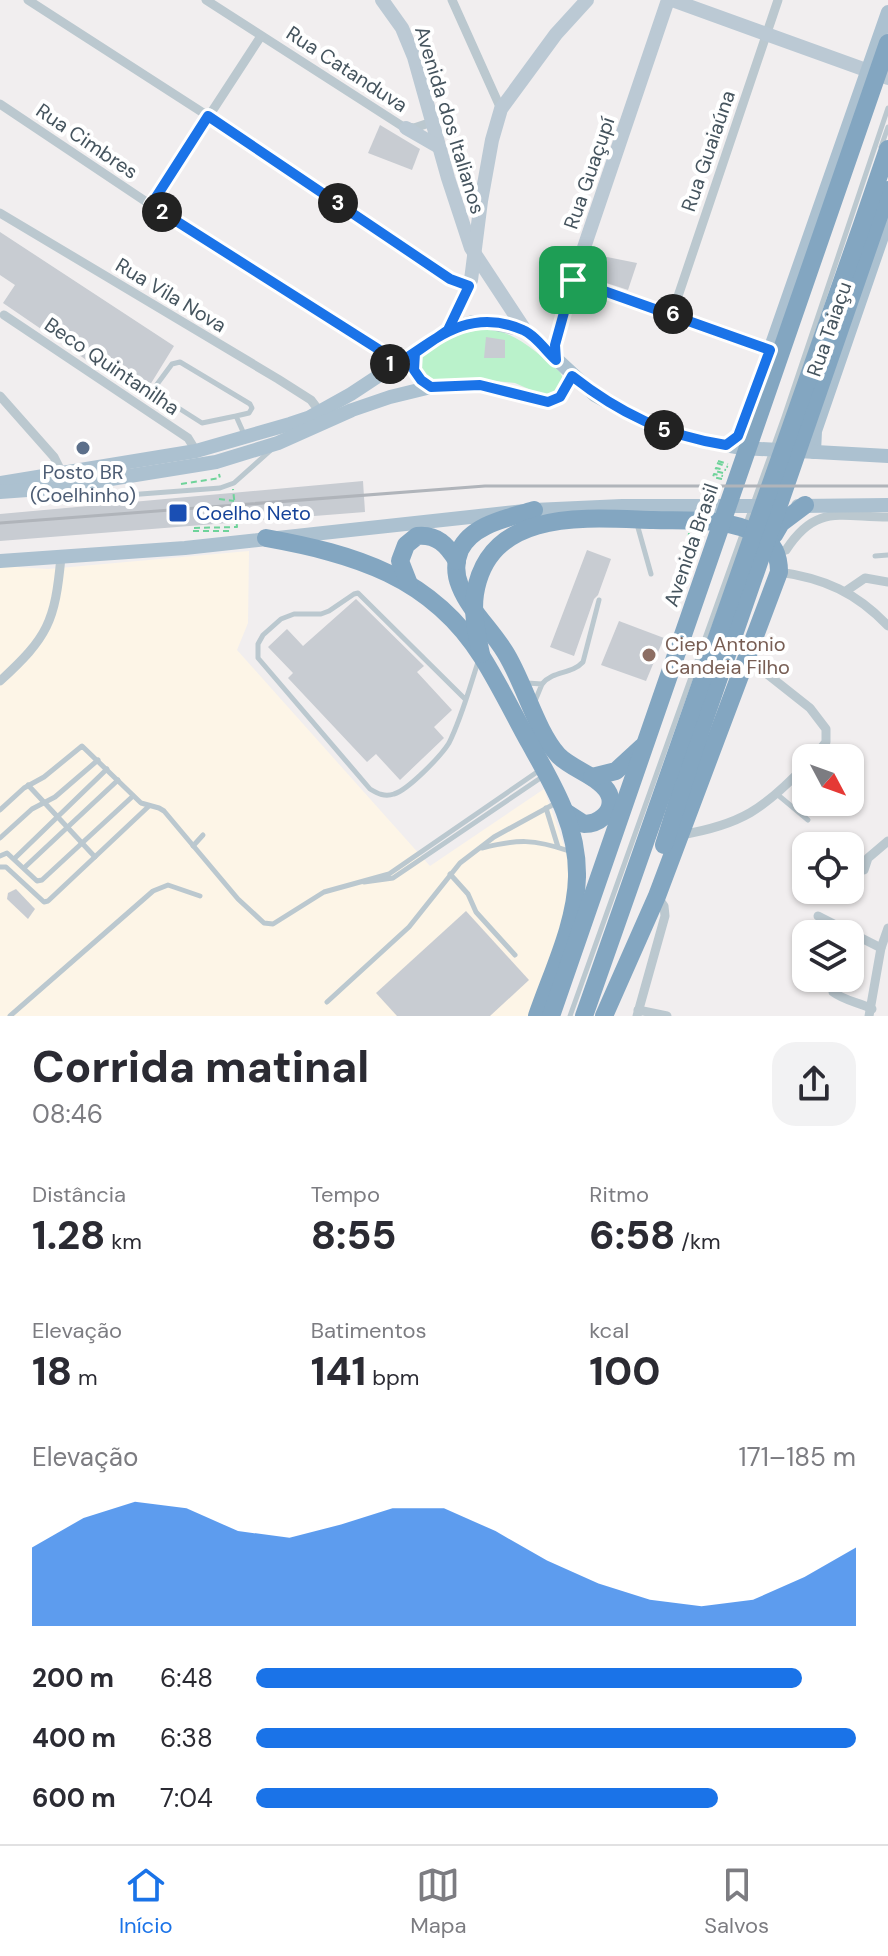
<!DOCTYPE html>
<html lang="pt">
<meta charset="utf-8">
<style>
body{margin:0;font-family:"DM Sans",sans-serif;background:#f2f2f3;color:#2b2b33;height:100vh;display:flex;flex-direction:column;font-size:30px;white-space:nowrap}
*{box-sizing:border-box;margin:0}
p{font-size:26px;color:#7c7c81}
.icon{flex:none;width:44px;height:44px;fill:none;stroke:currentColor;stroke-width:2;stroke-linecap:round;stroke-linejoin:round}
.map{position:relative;height:1016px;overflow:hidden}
.drawer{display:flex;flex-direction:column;background:#fff;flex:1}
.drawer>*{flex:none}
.needle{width:52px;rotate:131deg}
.controls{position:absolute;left:792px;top:744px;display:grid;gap:16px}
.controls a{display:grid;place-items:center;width:72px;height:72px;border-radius:16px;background:#fff;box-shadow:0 2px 6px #0004;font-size:40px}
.pin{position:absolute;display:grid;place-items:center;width:68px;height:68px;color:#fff;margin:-34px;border-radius:16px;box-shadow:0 4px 12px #0006}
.km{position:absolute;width:40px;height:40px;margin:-20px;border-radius:50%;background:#222;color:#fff;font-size:22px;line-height:40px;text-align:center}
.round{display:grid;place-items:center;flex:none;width:84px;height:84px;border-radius:24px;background:#f2f2f3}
.summary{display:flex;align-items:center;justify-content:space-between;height:136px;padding:0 32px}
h1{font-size:44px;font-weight:800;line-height:60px}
.metrics{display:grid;grid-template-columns:repeat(3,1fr);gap:12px;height:136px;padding:8px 32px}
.metrics div{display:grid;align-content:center}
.metrics b{font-size:40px;font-weight:800}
.metrics small{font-size:22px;font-weight:400}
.metrics p{font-size:22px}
.chart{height:224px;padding:16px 32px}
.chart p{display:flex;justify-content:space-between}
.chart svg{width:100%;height:144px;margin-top:8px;fill:#1a73e8;opacity:.7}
ul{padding:0 32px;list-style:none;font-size:26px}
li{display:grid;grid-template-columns:128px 96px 1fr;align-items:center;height:60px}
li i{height:20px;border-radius:10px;background:#1a73e8}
.menu{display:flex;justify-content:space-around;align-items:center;height:112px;border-top:2px solid #e1e1e2;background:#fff;font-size:22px;color:#7c7c81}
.menu a{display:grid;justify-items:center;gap:4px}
.menu .current{color:#1a73e8}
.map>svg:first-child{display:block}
</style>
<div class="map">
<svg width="888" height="1016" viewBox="0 0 888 1016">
<rect width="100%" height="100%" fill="#f1eeef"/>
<!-- commercial -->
<polygon fill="#fdf5e7" points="249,551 248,623 237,650 430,866 544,789 572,868 567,915 532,1016 0,1016 0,566 48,569"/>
<!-- green -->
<path fill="#baf2cb" d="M488,329C517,332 538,354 560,372L564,380L560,388L553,394H540L515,383L474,379L430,380L420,378V358C444,341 459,331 488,329Z"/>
<!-- building -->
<g fill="#c8ccd2">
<polygon points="380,125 420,149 412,170 368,153"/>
<polygon points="0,232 174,346 142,398 3,303 15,285 0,275"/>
<polygon points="592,254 637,263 628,290 585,276"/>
<polygon points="486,337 505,340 505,358 484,358"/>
<polygon points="363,481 365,512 0,541 0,514"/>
<polygon points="587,550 611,559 598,595 594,599 574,656 550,647"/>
<polygon points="356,599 424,666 417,672 452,710 434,727 444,738 400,780 376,754 367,762 288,678 293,673 268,647 287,629 303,646"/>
<polygon points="619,621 664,638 646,681 601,665"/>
<polygon points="16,889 35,909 28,919 7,899 8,893"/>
<polygon points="466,911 529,980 490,1016 397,1016 376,993"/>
</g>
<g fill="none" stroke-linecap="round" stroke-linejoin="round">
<!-- path -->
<g stroke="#6fd39a" stroke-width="2" stroke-dasharray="6 4" stroke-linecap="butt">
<polyline points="718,461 728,464"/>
<polyline points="717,463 728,467"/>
<polyline points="723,473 715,471 716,468 726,470"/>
<polyline points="722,479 713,477 714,474 723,476"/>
<polyline points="181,484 220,478 219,474"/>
<polyline points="219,499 234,501"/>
<polyline points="223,517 236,514"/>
<polyline points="229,531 193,531 193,528 237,527 233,489"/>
<polyline points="689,533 688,542 701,543"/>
</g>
<!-- lane -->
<g stroke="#bbc8cf" stroke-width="5">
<polyline points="881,147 888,127"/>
<polyline points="236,416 202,423 158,395 155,387 172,364 180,362 250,404 252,408 249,413 236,416 244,434"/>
<polyline points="64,491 88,498 220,488 234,483 271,450"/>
<polyline points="637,524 651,574"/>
<polyline points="875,556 888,555"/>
<polyline points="527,683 542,684 535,701"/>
<path d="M542,684C554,670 571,675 583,662L599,600"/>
<path d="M465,699L358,593L354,594L329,611L321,614H294L281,619L263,635L258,644V658L370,789C378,794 385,797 394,794C408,790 441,756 449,743C462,717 470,686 479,659"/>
<polyline points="28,785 95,857"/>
<polyline points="778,795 808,820"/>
<polyline points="546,808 558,847"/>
<polyline points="0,810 24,788 44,777 82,746 141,803 159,808 164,811 238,899 264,923 273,924 324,892 389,874 540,770"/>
<polyline points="0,838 32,809 55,797 98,760"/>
<polyline points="193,846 203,835"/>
<path d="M482,848C518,839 534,839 569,851"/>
<polyline points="0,856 7,853 37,881 42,880 133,796"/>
<polyline points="15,858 107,769"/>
<polyline points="0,867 6,867 44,902 48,901 149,806"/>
<polyline points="25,867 118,780"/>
<polyline points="450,874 468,894 476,912 515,955"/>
<polyline points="364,882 393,878 542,777"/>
<polyline points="327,1002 409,927 460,863 494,837 556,803"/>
<polyline points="10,1016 153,891 168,885 200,896"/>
<polyline points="570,1016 784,417 888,108"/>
</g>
<!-- street -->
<g stroke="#bbc8cf" stroke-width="9">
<polyline points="28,0 208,116 450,279 469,286"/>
<polyline points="206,0 402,126 414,128 432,122"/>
<polyline points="452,0 501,109"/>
<polyline points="0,104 151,205 378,349 392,368"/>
<polyline points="151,205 261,36"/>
<polyline points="0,213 278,379 311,400 320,412"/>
<polyline points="573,280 770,350"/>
<polyline points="672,314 778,0"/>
<polyline points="4,315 188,438 196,451"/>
<polyline points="0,396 54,457 62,473"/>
<path d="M776,553L786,550C816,504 839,517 888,517"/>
<path d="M779,572C824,578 857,593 888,626"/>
<polyline points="846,591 865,578 888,582"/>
<polyline points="747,658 810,708 826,729 826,742 813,758"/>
<path d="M0,681C48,637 55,622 61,557"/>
<path d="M680,835C741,825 764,809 806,765"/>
<polyline points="864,870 868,858 888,841"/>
<polyline points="818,916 881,948"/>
<path d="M833,992C845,1001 858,1002 872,1009"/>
<polyline points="638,1010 667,1016"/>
<polyline points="637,1016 665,916 664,906 657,896"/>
<polyline points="869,1016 881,948 888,928"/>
</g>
<!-- secondary -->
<g stroke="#bbc9d4" stroke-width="14">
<polyline points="382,0 402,28 414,57 448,178 471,248 525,330"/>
<polyline points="672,0 888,78"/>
<polyline points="406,128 439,147"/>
<polyline points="448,330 471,280 481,201 492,140 501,109 556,34 587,0"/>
<polyline points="556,360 555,345 573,280 668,0"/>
</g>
<!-- primary -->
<g stroke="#acc1d0" stroke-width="14">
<path d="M415,353C411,369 417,379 431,387"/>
<polyline points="726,445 738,436 743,427 888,12"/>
<polyline points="814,452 815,431 888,219"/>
<polyline points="0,483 196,451 290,424 308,418 351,394 448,330 473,322 486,322 525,330 595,395 654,427 708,442 742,448 888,456"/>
<polyline points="0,492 55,488 216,462 278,443 352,410 390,397 431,387 480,385 548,402 560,397 572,376"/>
<polyline points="798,506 888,505"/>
<polyline points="0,561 185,548 534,510 622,506 773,506"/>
</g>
<!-- highway -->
<g stroke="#83a6c1" stroke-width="18">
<path d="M534,510C509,518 472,524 460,550C455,562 455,574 460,586C470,611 491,629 505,652C524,682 536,731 558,755C572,770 605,778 610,797C614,813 598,824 584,824L567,813"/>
<polyline points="774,535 781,523 805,505"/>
<path d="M266,538C354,554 431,576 482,657C499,684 513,713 529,742C553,785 578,825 577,877C576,924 552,972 537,1016"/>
<path d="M409,584L400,561L406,545L417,536C437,534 447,545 457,561"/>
<path d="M481,654C477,635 472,614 475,594C489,507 588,518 653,520C688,521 730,517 761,536C775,544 779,557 779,572L657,896L604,1016"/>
<polyline points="592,777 616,771 642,747"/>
<polyline points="664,845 695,747 888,190"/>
<polyline points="551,1016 888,43"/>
<path d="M584,1016C684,727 789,439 888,149"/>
</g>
<!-- rail -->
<polyline stroke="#b0b4ba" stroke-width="3" points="0,523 485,486 888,486"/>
</g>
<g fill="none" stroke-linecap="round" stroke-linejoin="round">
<defs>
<path id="route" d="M573,280L555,345L556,360C546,351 535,335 523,330C469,306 434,340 392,368L378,349L151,205L208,116L450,279L469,286L448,330L415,353L414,370L421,380L431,387L480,385L548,402L560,397L572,376C619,413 667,436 726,445L738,436L770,350L573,280"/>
</defs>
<!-- route casing -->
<use href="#route" stroke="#fff" stroke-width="16"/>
<!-- route -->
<use href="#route" stroke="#1a73e8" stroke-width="10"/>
</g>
<!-- markers -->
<circle fill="#5c6f8a" stroke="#fff" stroke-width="3" cx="83" cy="448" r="8"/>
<rect fill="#1a4fb4" stroke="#fff" stroke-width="3" x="168" y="503" width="20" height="20" rx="4"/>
<circle fill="#8d6e63" stroke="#fff" stroke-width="3" cx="649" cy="655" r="8"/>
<g text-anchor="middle" stroke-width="8" stroke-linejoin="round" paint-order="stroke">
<!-- street labels -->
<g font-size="20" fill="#45545e" stroke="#fff">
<text transform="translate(347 69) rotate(33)" y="7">Rua Catanduva</text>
<text transform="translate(450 120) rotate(73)" y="7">Avenida dos Italianos</text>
<text transform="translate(87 141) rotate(34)" y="7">Rua Cimbres</text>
<text transform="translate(708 151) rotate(-71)" y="7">Rua Guaiaúna</text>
<text transform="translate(589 173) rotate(-71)" y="7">Rua Guaçupí</text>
<text transform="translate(171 295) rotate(31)" y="7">Rua Vila Nova</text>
<text transform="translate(829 329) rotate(-71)" y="7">Rua Taiaçu</text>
<text transform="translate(112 366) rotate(34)" y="7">Beco Quintanilha</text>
<text transform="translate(691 545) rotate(-71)" y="7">Avenida Brasil</text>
</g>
<!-- service labels -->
<g font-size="20" fill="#4e5e75" stroke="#fff">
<text x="83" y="479">Posto BR<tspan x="83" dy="23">(Coelhinho)</tspan></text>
</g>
<!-- transit labels -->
<g font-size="20" fill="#164399" stroke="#fff" text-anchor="start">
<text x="196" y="520">Coelho Neto</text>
</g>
<!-- education labels -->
<g font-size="20" fill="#785e54" stroke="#fff" text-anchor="start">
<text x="665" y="651">Ciep Antonio<tspan x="665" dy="23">Candeia Filho</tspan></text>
</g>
</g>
</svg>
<div class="controls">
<a><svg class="needle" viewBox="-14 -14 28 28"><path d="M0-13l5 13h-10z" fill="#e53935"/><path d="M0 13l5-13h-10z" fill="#7c7c81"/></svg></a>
<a><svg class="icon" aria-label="locate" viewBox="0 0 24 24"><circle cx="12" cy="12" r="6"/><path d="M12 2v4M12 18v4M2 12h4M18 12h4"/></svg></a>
<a><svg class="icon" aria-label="layers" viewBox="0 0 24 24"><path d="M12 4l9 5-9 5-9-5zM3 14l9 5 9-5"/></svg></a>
</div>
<div class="pin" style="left:573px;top:280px;background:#1e9e55"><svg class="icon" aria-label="arrive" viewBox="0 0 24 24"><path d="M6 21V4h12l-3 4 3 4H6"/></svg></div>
<b class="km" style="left:390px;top:364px">1</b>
<b class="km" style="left:162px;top:212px">2</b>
<b class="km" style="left:338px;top:203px">3</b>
<b class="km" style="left:664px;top:430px">5</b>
<b class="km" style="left:673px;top:314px">6</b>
</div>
<section class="drawer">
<div class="summary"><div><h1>Corrida matinal</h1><p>08:46</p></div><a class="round"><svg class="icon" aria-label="share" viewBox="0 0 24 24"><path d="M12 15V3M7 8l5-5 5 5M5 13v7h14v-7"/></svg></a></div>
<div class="metrics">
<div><p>Distância</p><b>1.28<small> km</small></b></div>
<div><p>Tempo</p><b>8:55</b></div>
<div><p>Ritmo</p><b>6:58<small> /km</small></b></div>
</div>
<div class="metrics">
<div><p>Elevação</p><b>18<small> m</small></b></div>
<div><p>Batimentos</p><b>141<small> bpm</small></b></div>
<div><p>kcal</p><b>100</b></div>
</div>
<div class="chart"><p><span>Elevação</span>171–185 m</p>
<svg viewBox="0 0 160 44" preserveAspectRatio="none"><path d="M0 44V20L10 11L20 6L30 8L40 15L50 17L60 13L70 8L80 8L90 15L100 24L110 31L120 36L130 38L140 36L150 29L160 20V44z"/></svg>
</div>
<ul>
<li><b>200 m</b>6:48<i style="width:91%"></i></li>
<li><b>400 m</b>6:38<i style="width:100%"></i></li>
<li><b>600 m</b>7:04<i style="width:77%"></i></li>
</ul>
</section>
<nav class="menu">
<a class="current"><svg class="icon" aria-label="home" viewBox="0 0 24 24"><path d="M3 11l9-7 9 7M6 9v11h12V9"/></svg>Início</a>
<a><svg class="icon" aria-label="map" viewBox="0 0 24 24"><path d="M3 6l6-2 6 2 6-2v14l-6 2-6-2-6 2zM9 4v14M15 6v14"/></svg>Mapa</a>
<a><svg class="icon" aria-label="saved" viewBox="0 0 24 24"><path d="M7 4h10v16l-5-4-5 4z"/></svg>Salvos</a>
</nav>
